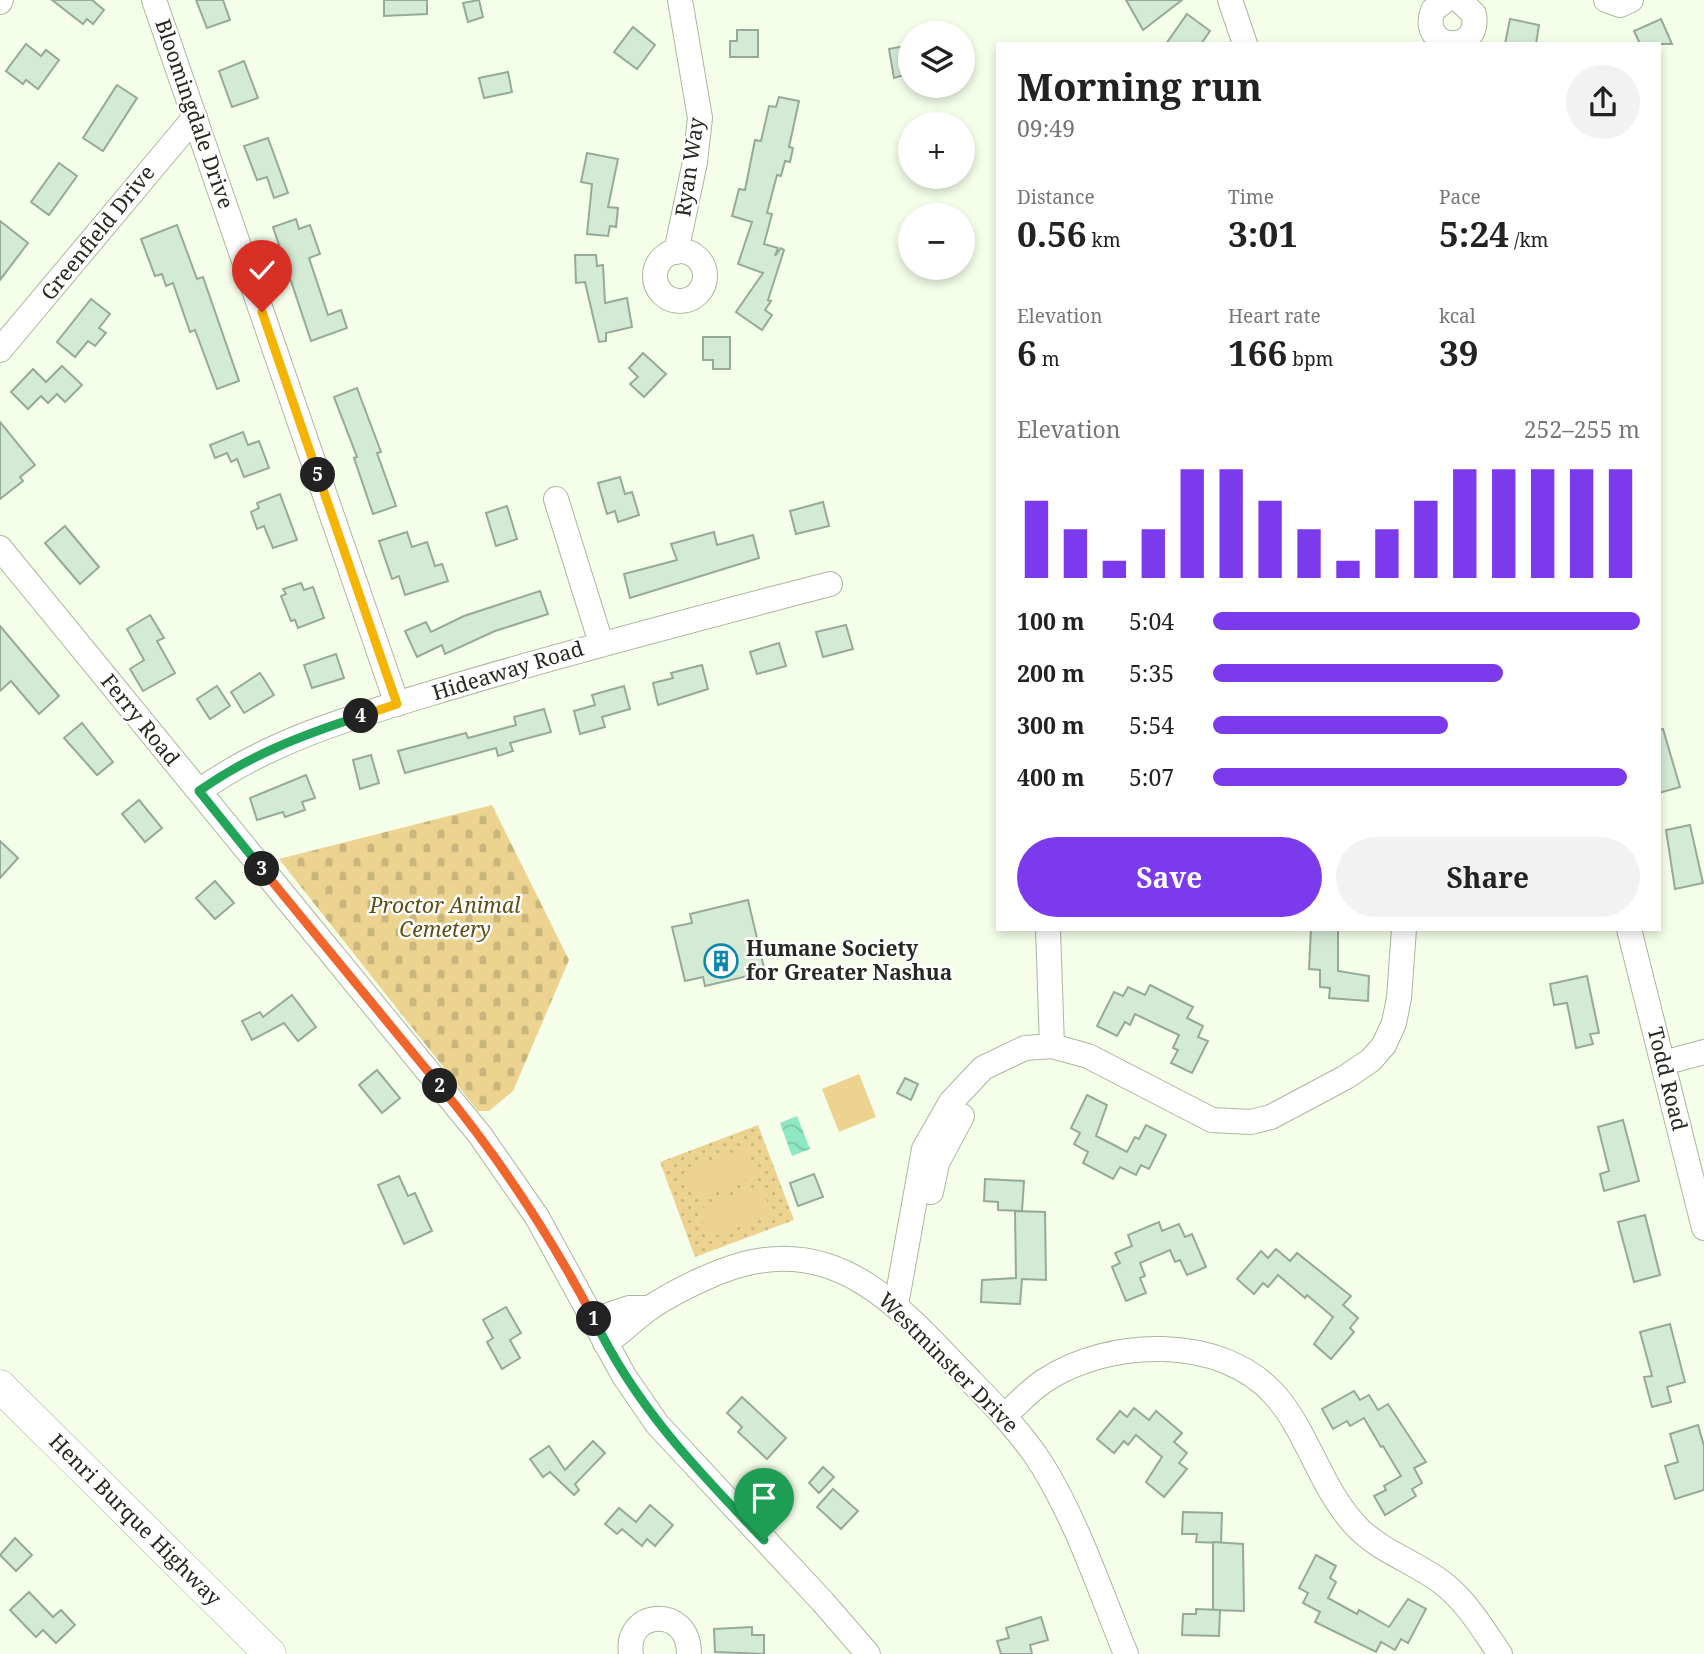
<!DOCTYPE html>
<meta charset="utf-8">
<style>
body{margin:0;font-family:"Noto Serif",serif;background:#f2f2f2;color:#222;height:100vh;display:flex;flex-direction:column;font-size:26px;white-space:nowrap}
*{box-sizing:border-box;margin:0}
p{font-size:23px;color:#767676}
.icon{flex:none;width:38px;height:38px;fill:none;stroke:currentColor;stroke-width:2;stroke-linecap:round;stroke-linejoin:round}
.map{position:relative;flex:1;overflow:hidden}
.details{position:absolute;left:996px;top:42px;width:665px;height:889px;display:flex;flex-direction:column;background:#fff;border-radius:0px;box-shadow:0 4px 10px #0003}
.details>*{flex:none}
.tools{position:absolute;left:898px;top:21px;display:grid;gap:14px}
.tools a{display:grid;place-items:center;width:77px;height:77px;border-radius:50%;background:#fff;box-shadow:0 4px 10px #0003;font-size:35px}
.pin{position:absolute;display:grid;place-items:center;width:60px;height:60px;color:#fff;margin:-72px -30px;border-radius:50% 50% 50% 0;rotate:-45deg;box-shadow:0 0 7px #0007}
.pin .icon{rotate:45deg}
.km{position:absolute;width:35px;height:35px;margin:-18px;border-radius:50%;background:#222;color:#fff;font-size:19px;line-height:35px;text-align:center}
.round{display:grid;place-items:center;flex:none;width:74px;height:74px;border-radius:37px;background:#f2f2f2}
.summary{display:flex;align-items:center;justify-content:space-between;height:119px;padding:0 21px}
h1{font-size:38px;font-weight:700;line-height:52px}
.figures{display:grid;grid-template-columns:repeat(3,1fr);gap:10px;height:119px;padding:7px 21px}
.figures div{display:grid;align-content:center}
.figures b{font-size:35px;font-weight:700}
.figures small{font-size:19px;font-weight:400}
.figures p{font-size:19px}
.chart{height:196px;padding:14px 21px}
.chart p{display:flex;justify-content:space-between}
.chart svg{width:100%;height:126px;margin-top:7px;stroke:#7c3aed;stroke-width:6}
.button{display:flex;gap:14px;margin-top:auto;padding:14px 21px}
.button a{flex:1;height:80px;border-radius:42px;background:#7c3aed;color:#fff;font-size:28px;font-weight:700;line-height:80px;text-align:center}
.button a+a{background:#f2f2f2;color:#222}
ul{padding:0 21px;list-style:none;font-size:23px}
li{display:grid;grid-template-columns:112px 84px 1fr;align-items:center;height:52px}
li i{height:18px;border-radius:9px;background:#7c3aed}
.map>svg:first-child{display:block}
</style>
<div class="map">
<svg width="1704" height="1654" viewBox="0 0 1704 1654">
<defs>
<pattern id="grass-dots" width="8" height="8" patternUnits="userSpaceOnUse" patternTransform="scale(1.75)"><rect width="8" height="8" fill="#ecd490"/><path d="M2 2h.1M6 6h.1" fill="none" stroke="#cab67c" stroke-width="1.8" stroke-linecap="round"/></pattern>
<pattern id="cemetery-stones" width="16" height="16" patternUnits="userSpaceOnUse" patternTransform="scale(1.75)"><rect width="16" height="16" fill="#ecd490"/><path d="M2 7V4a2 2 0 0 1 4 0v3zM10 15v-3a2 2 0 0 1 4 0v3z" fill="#cab67c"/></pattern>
<pattern id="water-waves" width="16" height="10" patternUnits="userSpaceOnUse" patternTransform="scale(1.75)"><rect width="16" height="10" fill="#8ee8c4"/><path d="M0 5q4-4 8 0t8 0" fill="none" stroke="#7ac7a8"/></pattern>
</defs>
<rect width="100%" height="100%" fill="#f4fee9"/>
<!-- grass -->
<polygon fill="url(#grass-dots)" points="758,1125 794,1220 695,1257 660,1162"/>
<!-- cemetery -->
<polygon fill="url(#cemetery-stones)" points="492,805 569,960 513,1091 489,1111 478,1111 279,859"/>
<!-- garden -->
<g fill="#ecd490">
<polygon points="859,1074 876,1117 839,1132 822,1089"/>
<polygon points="747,1147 757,1176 695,1199 684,1171"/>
<polygon points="761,1185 772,1215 709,1238 698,1209"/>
</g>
<!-- water -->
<polygon fill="url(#water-waves)" points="797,1116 810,1149 792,1156 780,1123"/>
<!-- building -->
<g fill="#d3ead5" stroke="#95ab97" stroke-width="2">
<polygon points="52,0 92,0 104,10 93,24 87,19 83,24"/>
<polygon points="196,0 223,0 230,20 207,28"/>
<polygon points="384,0 427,0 427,14 384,16"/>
<polygon points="479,0 483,17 468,22 463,3"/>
<polygon points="1126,0 1182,0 1143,30"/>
<polygon points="1187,14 1210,31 1201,44 1166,44"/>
<polygon points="1510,19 1539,25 1536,44 1505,44"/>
<polygon points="1661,19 1672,44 1640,44 1634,31"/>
<polygon points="633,27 655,45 637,69 614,52"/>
<polygon points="737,30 758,30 758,57 730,57 730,41 737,41"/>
<polygon points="26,44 41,56 46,50 59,60 38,89 26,80 23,84 6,71"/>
<polygon points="910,45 910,73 894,78 889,49"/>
<polygon points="244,61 258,98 232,107 219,71"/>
<polygon points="508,72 512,92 484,98 479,78"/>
<polygon points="117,85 137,98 103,151 83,138"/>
<polygon points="779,97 799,101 789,147 793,148 790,162 785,161 781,176 777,175 767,213 772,214 764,244 778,248 775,256 781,248 784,250 768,300 771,301 765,310 772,315 762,330 736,312 763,273 738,264 752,222 732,216 739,189 745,190 755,140 761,141 769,106 776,107"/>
<polygon points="268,138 288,193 274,198 267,177 257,180 244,146"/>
<polygon points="587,153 618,159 608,207 618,208 616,227 610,226 608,236 587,234 592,184 581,182"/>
<polygon points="59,163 77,176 49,215 31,202"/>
<polygon points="296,219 299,229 310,225 320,254 309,258 328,315 341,310 347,328 311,341 273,227"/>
<polygon points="0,221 28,243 0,280"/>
<polygon points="177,225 197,279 203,277 239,381 217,389 195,330 190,332 173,283 166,286 162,274 155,276 141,239"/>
<polygon points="575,255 596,255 597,266 603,265 605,303 627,298 632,327 606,333 606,341 599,342 585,282 576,283"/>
<polygon points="91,299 110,314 99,328 106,333 95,346 88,341 75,357 57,342"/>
<polygon points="703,337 730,337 730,369 713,369 713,360 703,360"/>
<polygon points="643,353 666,374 644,397 630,384 638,377 629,368"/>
<polygon points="62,366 82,385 65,402 57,394 48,403 41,396 28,409 11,392 33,369 46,382"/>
<polygon points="357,388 381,452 377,453 396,506 373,514 354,458 357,457 334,397"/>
<polygon points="0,422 35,465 20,477 23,481 0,499"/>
<polygon points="243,432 248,445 259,441 269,468 244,477 237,459 231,462 227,453 215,458 210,445"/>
<polygon points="620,477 625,494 632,492 639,515 618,522 615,511 607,514 598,483"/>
<polygon points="280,494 297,540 273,548 264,526 257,529 251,512 259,508 257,503"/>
<polygon points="823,502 829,526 796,534 790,511"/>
<polygon points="507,506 517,539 496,546 486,513"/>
<polygon points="65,526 99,567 80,584 45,543"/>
<polygon points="407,532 412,547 427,542 435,566 442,564 448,581 405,595 399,576 392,579 379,541"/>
<polygon points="714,532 717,545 753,535 759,558 630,598 624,574 677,560 671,544"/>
<polygon points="301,583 304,590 313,587 324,618 298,628 295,620 291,621 281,596 286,594 283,589"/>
<polygon points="540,591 548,614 495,631 445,654 442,645 417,657 405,631 426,622 431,632 464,616"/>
<polygon points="150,615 164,638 157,641 175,673 143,691 130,669 144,660 127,629"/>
<polygon points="846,625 853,649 823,657 816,632"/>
<polygon points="0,626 59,696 39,714 11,681 0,691"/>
<polygon points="779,643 786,666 757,674 750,652"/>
<polygon points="336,654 344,678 312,688 304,665"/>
<polygon points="702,665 708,689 658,705 653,683 673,678 671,673"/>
<polygon points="260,673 274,695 244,713 231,692"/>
<polygon points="217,686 230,706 210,719 197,699"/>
<polygon points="624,686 630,709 602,717 605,727 580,734 574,711 595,705 592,695"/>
<polygon points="544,709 551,732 510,743 513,751 498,756 496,748 405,773 398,751 466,733 468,738 516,725 514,717"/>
<polygon points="82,723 113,762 97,775 64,738"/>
<polygon points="1663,729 1680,787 1659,793 1659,730"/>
<polygon points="371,755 379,783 360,789 353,760"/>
<polygon points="306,775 315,798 302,802 305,810 285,817 283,812 257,820 250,798"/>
<polygon points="139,800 162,828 145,842 122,814"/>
<polygon points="1690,825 1703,883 1675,889 1666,830"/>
<polygon points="0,841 18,858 0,878"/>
<polygon points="215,881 234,903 215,919 196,898"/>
<polygon points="748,900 765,972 705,986 703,977 685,981 672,927 692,923 690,914"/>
<polygon points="1311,929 1338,929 1338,971 1369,976 1368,1001 1329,998 1330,988 1320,987 1320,970 1309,969"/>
<polygon points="1587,976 1599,1033 1590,1034 1593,1044 1576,1048 1567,1003 1554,1005 1550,984"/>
<polygon points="1150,985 1193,1007 1187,1018 1203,1026 1198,1037 1208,1041 1192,1073 1171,1063 1178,1050 1173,1048 1179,1035 1166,1029 1135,1014 1130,1025 1125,1022 1117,1036 1097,1026 1114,992 1123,996 1128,987 1145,995"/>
<polygon points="292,995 316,1027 298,1041 284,1023 252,1040 242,1021 260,1012 263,1017"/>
<polygon points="377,1070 400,1098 382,1113 359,1085"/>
<polygon points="905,1078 918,1084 911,1100 897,1093"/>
<polygon points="1087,1095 1107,1105 1096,1136 1112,1144 1127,1152 1135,1137 1139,1139 1146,1125 1166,1135 1149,1169 1141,1165 1136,1175 1120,1167 1113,1179 1083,1163 1088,1152 1074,1144 1080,1133 1071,1128"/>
<polygon points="1623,1120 1639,1181 1604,1191 1600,1174 1609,1171 1598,1127"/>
<polygon points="814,1174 823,1197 798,1206 790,1183"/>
<polygon points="399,1176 408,1196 415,1193 432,1231 404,1244 378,1185"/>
<polygon points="985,1179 1024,1181 1022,1211 998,1210 998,1202 984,1201"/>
<polygon points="1015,1211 1045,1212 1046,1280 1022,1279 1020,1304 981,1302 982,1280 1016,1278"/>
<polygon points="1645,1215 1660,1275 1634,1282 1618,1222"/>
<polygon points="1159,1222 1162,1231 1179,1224 1185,1237 1192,1234 1206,1267 1187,1275 1180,1260 1175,1262 1170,1250 1140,1263 1145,1276 1140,1278 1146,1293 1126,1301 1112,1267 1120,1263 1115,1253 1132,1246 1128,1235"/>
<polygon points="1276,1249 1290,1261 1297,1253 1351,1296 1343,1305 1358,1318 1350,1328 1354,1332 1331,1359 1314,1344 1333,1317 1307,1295 1305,1298 1278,1275 1268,1287 1263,1283 1254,1294 1237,1279 1261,1251 1268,1258"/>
<polygon points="506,1307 521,1333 510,1340 520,1358 502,1369 487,1342 493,1338 483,1320"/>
<polygon points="1670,1324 1685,1382 1667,1387 1671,1402 1652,1407 1644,1377 1652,1376 1640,1332"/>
<polygon points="1354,1391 1360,1400 1369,1395 1378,1410 1388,1404 1426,1462 1414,1468 1422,1483 1412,1489 1416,1496 1385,1515 1374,1496 1386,1490 1384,1486 1401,1476 1383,1446 1381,1447 1364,1418 1350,1426 1347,1421 1333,1429 1322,1409"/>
<polygon points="742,1397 786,1438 767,1459 738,1432 742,1427 727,1413"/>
<polygon points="1134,1408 1149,1420 1156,1411 1182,1433 1174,1442 1187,1453 1179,1463 1187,1469 1164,1497 1146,1482 1162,1457 1136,1435 1128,1445 1124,1441 1114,1453 1097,1439 1120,1411 1127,1417"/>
<polygon points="1698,1425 1704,1446 1704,1490 1675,1499 1665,1466 1678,1462 1670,1434"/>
<polygon points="593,1441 605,1453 575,1484 579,1490 574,1495 550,1472 543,1477 530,1459 549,1446 565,1470"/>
<polygon points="823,1467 834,1477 819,1493 809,1483"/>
<polygon points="833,1489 858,1511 841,1529 817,1507"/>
<polygon points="650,1505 673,1525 655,1546 647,1539 642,1546 622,1529 617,1534 605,1524 619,1508 636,1522"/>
<polygon points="1183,1512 1222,1513 1221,1543 1196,1542 1197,1534 1182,1534"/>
<polygon points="15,1538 32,1555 16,1571 0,1555"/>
<polygon points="1213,1542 1243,1544 1244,1611 1213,1610"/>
<polygon points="1316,1555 1336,1566 1330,1578 1336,1582 1328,1598 1357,1614 1359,1610 1389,1627 1408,1599 1426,1609 1408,1643 1401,1639 1395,1650 1381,1642 1376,1652 1315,1622 1320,1612 1303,1603 1308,1593 1299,1588"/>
<polygon points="29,1592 53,1617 61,1610 75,1625 56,1643 43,1630 36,1637 10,1610"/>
<polygon points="1196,1609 1220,1610 1219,1636 1182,1635 1183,1614 1196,1614"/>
<polygon points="1041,1617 1048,1640 1030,1645 1032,1654 1001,1654 997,1641 1009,1638 1006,1628"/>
<polygon points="752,1627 752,1635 764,1635 764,1654 715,1652 714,1629"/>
</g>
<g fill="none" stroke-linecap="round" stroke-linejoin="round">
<defs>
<g id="minor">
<polyline points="154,0 397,704"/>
<polyline points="1230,0 1245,44"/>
<path d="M1446,0L1433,10C1418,50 1481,57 1474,14L1459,0"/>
<polyline points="1606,0 1620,5 1631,0"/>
<polyline points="0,2 1,0"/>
<circle cx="680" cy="276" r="25"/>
<polyline points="676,252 695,162 700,118 680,0"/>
<polyline points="0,350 195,117"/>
<polyline points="556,499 601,643"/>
<polyline points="0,548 480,1135 537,1217 624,1376 657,1424 823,1602 868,1654"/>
<path d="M199,791C278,735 370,712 462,684C584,648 707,616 830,584"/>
<polyline points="1048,929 1052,1046"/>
<polyline points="1629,929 1704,1228"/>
<polyline points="1663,1063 1704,1052"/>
<polyline points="931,1192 937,1163 962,1116"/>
<polyline points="896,1305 924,1149 951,1102 983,1068 1025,1048 1052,1046 1088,1056 1212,1120 1251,1122 1271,1117 1346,1077 1371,1060 1384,1045 1394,1023 1399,998 1404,929"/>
<polyline points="594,1320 629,1308 650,1308"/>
<path d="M605,1343C622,1333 635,1318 651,1307C679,1289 725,1266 758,1261C848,1245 906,1314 962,1372C990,1401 1020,1430 1042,1465C1078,1523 1100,1591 1126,1654"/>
<path d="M1004,1416C1017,1405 1030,1390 1044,1381C1108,1338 1221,1334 1275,1395C1310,1435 1321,1492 1360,1530C1383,1552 1414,1562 1440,1581C1466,1600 1482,1628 1500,1654"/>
<path d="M631,1654C624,1610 689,1604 689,1654"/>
</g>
<polyline id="major" points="0,1386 270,1654"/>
</defs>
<!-- minor casing -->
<use href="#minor" stroke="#abb79e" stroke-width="26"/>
<!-- major casing -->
<use href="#major" stroke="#abb79e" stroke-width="33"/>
<!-- minor -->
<use href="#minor" stroke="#fff" stroke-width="24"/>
<!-- major -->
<use href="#major" stroke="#fff" stroke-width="32"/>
</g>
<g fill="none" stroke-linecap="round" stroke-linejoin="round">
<defs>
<path id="split-1" d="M594,1319C635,1406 698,1471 764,1540"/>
<path id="split-2" d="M440,1086C500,1159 550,1235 594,1319"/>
<polyline id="split-3" points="262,869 440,1086"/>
<path id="split-4" d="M262,869L199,791C250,755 302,735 361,716"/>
<polyline id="split-5" points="318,475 397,704 361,716"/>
<polyline id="split-6" points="262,312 318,475"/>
</defs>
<!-- split-1 casing -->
<use href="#split-1" stroke="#fff" stroke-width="14"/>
<!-- split-2 casing -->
<use href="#split-2" stroke="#fff" stroke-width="14"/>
<!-- split-3 casing -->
<use href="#split-3" stroke="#fff" stroke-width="14"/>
<!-- split-4 casing -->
<use href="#split-4" stroke="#fff" stroke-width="14"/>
<!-- split-5 casing -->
<use href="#split-5" stroke="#fff" stroke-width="14"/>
<!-- split-6 casing -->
<use href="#split-6" stroke="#fff" stroke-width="14"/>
<!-- split-1 -->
<use href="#split-1" stroke="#22a559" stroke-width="9"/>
<!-- split-2 -->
<use href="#split-2" stroke="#f0652b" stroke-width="9"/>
<!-- split-3 -->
<use href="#split-3" stroke="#f0652b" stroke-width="9"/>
<!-- split-4 -->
<use href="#split-4" stroke="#22a559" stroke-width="9"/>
<!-- split-5 -->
<use href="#split-5" stroke="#f5b400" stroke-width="9"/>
<!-- split-6 -->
<use href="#split-6" stroke="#f5b400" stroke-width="9"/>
</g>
<!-- icons -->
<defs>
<symbol id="building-ring" viewBox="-11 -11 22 22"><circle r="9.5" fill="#fff" stroke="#0a88ab" stroke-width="1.5"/><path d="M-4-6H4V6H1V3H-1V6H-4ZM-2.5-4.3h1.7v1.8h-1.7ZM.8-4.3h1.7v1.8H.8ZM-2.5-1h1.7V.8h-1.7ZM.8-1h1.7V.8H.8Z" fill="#0a88ab"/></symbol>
</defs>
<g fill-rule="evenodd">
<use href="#building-ring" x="702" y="942" width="38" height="38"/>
</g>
<g text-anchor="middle" stroke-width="5" stroke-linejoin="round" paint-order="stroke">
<!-- street labels -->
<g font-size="21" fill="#252920" stroke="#fff">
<text transform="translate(194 114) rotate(71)" y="7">Bloomingdale Drive</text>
<text transform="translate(690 167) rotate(-82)" y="7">Ryan Way</text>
<text transform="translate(98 233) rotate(-51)" y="7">Greenfield Drive</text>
<text transform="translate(508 671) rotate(-17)" y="7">Hideaway Road</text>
<text transform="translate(140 720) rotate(51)" y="7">Ferry Road</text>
<text transform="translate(1667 1079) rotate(76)" y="7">Todd Road</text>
<text transform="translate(948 1363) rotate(45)" y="7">Westminster Drive</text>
<text transform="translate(135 1520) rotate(45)" y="7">Henri Burque Highway</text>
</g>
<!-- park labels -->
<g font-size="21" font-style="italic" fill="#5f4d11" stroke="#fff">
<text x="445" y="913">Proctor Animal<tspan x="445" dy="24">Cemetery</tspan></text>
</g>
<!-- poi labels -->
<g font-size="21" font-weight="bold" fill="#252920" stroke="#fff" text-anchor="start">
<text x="746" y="956">Humane Society<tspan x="746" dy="24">for Greater Nashua</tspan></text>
</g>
</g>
</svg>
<div class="tools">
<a><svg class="icon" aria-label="layers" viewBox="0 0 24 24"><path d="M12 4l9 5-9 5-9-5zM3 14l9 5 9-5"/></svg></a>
<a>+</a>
<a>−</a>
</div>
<div class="pin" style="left:764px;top:1540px;background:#1e9e55"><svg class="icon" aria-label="arrive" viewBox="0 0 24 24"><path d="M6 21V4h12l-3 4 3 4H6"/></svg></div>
<div class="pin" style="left:262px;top:312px;background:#d93025"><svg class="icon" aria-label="check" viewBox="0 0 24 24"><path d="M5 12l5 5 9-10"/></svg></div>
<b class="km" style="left:594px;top:1319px">1</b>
<b class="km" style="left:440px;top:1086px">2</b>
<b class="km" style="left:262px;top:869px">3</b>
<b class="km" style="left:361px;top:716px">4</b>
<b class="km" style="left:318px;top:475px">5</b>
<section class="details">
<div class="summary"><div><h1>Morning run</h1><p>09:49</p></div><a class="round"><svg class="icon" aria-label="share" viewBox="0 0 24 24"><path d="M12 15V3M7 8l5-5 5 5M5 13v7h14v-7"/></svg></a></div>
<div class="figures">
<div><p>Distance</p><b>0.56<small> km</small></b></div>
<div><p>Time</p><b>3:01</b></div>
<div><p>Pace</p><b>5:24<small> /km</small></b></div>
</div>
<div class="figures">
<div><p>Elevation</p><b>6<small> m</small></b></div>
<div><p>Heart rate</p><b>166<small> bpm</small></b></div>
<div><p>kcal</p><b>39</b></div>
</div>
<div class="chart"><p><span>Elevation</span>252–255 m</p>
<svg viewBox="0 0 160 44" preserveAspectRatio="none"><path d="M5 44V17M15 44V27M25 44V38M35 44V27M45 44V6M55 44V6M65 44V17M75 44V27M85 44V38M95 44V27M105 44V17M115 44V6M125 44V6M135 44V6M145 44V6M155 44V6"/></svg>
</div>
<ul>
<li><b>100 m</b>5:04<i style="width:100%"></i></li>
<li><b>200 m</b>5:35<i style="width:68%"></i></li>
<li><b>300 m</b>5:54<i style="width:55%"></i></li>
<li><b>400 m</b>5:07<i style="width:97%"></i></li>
</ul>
<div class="button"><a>Save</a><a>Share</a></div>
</section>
</div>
